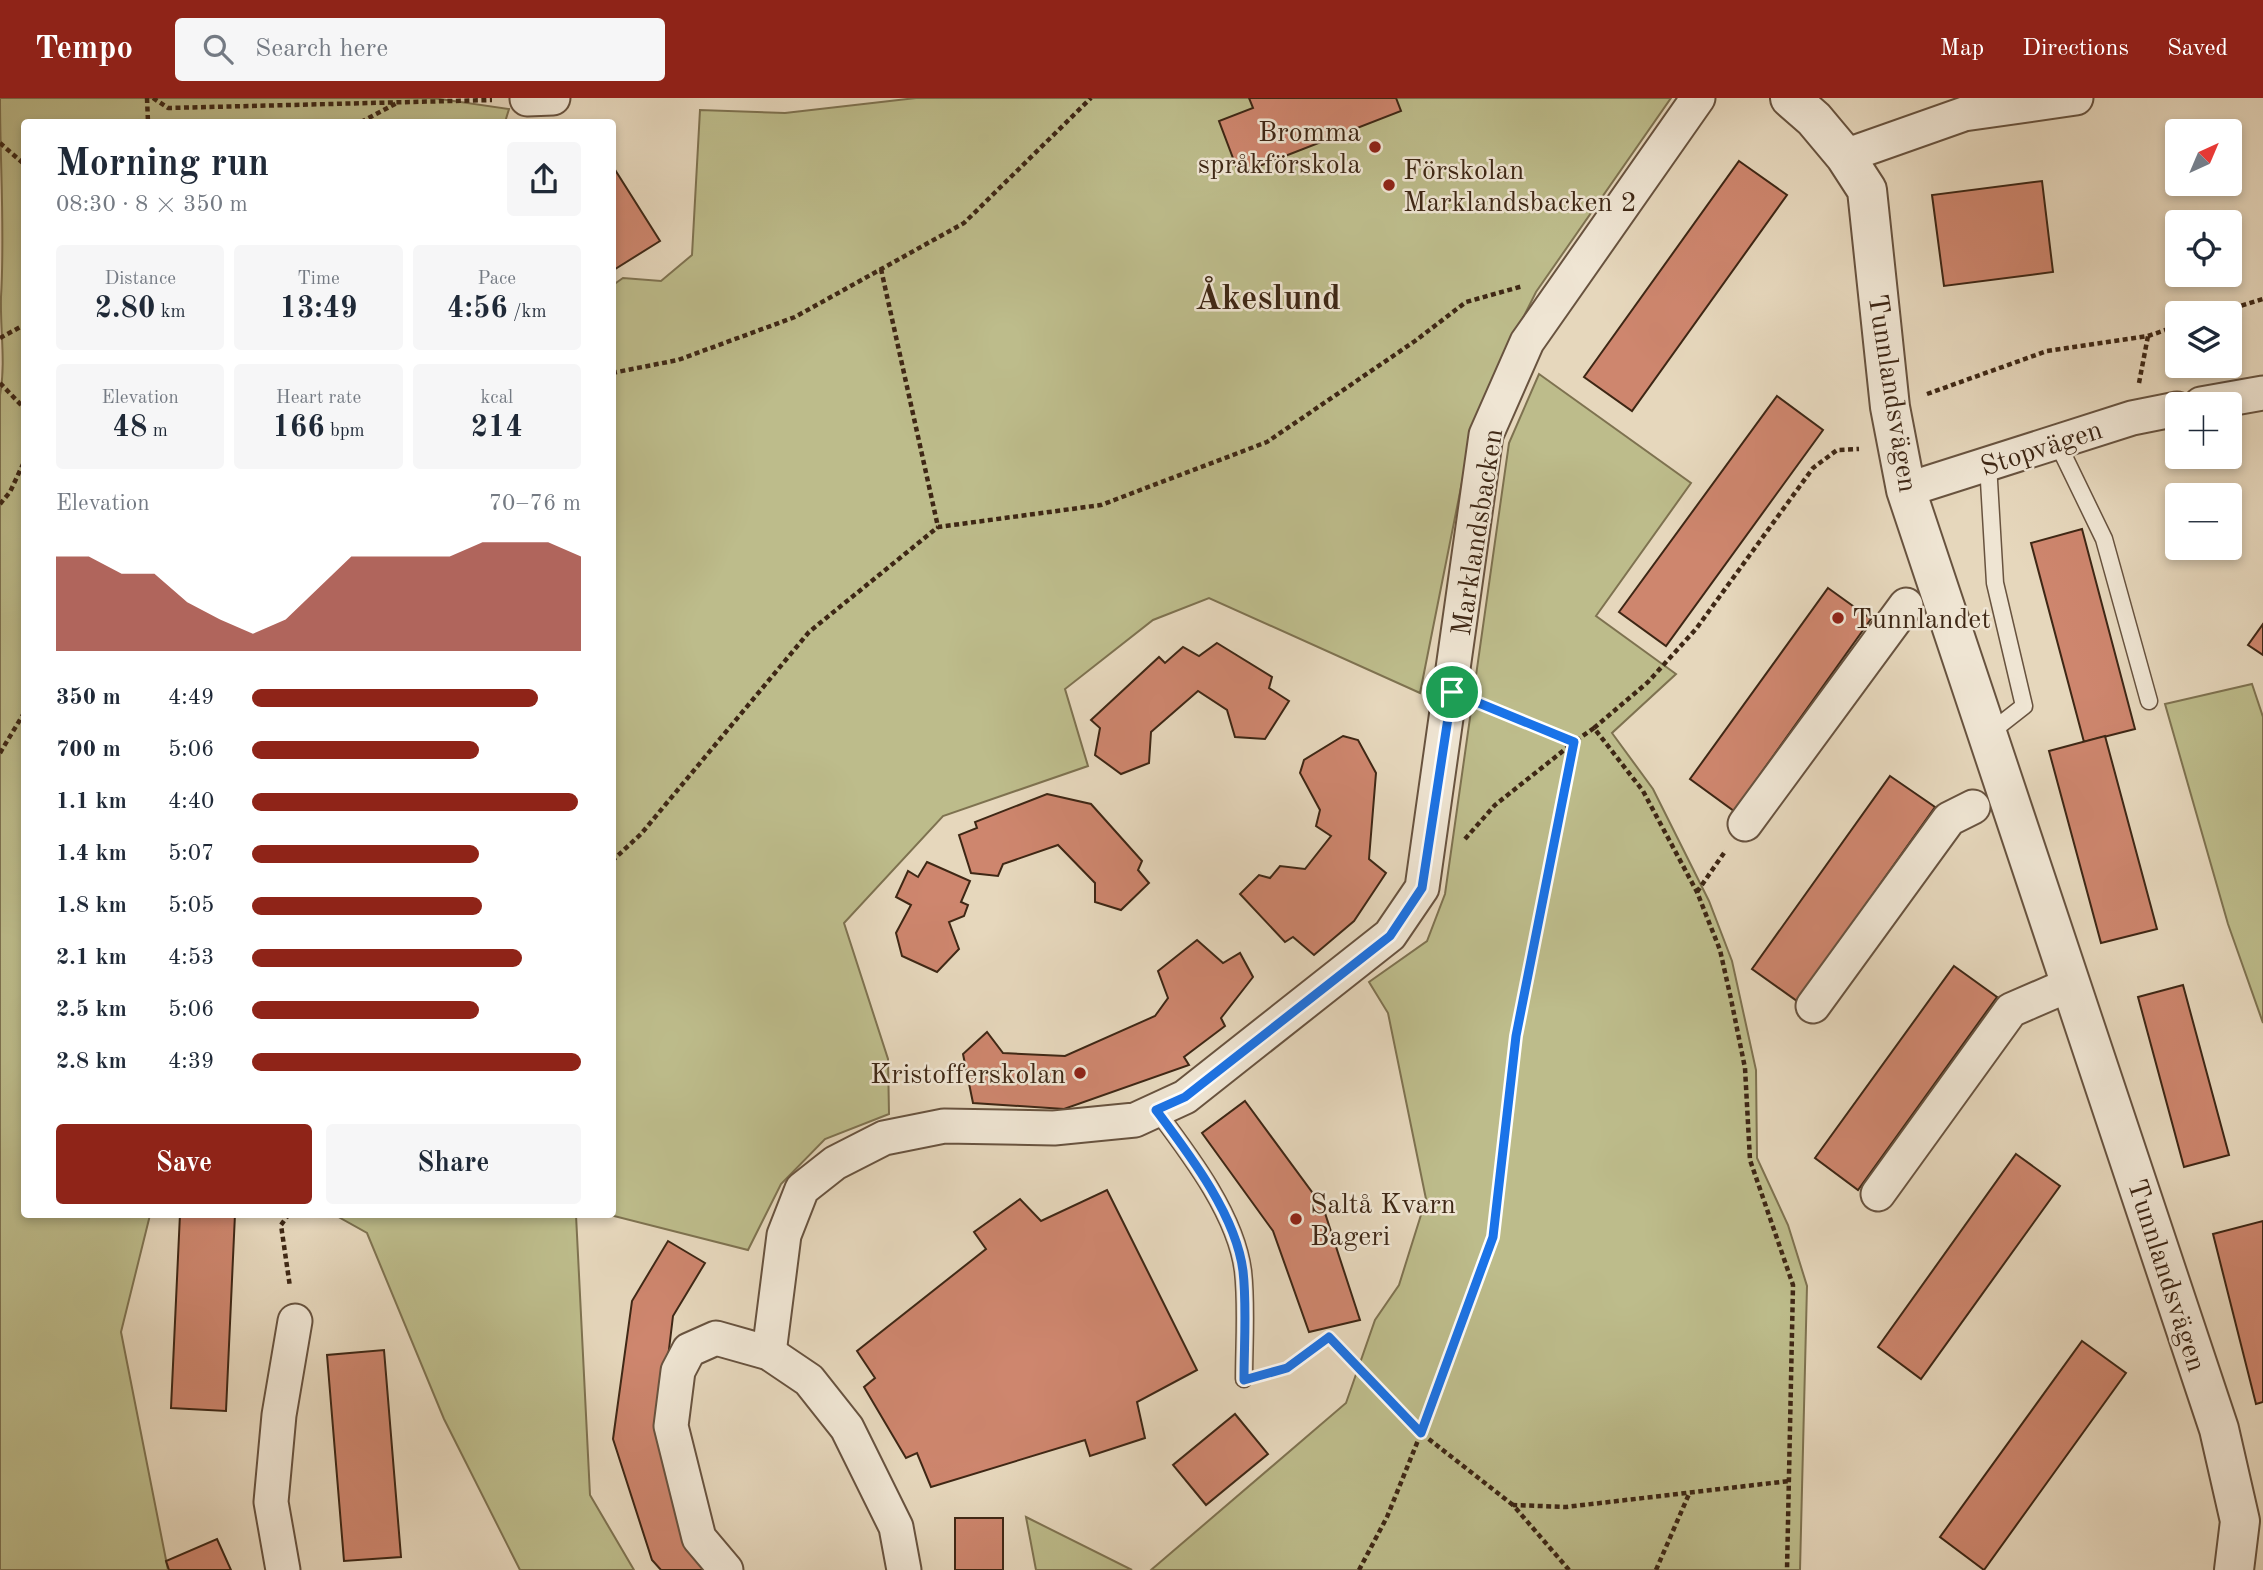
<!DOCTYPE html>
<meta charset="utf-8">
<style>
body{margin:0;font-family:"Old Standard TT",serif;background:#f6f6f7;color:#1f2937;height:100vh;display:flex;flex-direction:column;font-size:26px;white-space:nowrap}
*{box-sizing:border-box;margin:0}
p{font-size:23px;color:#747a83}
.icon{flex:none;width:38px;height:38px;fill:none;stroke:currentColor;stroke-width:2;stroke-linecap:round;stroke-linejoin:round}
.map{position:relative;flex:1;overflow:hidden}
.details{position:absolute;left:21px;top:21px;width:595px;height:1099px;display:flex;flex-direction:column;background:#fff;border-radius:7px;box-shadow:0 4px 10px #0003}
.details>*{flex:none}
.needle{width:46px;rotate:44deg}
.controls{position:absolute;left:2165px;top:21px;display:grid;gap:14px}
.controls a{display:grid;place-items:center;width:77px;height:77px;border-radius:7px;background:#fff;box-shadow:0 4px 10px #0003;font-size:35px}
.pin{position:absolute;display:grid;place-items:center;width:60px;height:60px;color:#fff;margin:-30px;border:4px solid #fff;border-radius:50%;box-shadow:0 2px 7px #0007}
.round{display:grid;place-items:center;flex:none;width:74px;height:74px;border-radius:7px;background:#f6f6f7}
.head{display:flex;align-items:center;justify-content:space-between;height:119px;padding:0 35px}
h1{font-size:38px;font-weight:700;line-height:52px}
.stats{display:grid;grid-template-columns:repeat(3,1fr);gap:10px;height:119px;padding:7px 35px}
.stats div{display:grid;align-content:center;border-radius:7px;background:#f6f6f7;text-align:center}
.stats b{font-size:30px;font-weight:700}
.stats small{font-size:19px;font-weight:400}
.stats p{font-size:19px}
.chart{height:196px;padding:14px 35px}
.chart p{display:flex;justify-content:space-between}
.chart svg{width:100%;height:126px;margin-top:7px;fill:#8f2418;opacity:.7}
.button{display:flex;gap:14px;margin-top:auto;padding:14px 35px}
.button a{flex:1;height:80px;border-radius:7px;background:#8f2418;color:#fff;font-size:28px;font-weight:700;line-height:80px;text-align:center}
.button a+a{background:#f6f6f7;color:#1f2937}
ul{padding:0 35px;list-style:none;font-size:23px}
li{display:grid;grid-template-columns:112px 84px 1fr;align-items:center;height:52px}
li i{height:18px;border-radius:9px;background:#8f2418}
header{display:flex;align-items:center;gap:42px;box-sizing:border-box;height:98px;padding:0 35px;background:#8f2418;color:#fff}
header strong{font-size:33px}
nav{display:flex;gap:38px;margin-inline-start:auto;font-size:24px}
.search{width:490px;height:63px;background:#f6f6f7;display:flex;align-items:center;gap:18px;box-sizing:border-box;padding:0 24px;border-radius:7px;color:#747a83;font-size:26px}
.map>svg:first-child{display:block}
</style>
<header>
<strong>Tempo</strong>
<div class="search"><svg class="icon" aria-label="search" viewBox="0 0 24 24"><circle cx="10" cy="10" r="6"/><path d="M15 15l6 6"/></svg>Search here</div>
<nav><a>Map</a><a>Directions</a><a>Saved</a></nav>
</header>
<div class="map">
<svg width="2263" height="1472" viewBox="0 0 2263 1472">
<rect width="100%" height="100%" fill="#e6d7bc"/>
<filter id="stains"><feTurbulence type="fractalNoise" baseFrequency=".00286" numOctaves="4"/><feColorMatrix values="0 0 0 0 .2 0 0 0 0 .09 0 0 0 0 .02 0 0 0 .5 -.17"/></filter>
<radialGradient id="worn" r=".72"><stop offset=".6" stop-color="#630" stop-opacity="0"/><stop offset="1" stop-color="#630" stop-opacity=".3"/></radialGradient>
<!-- green -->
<g fill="#bdbc8b" stroke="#7e7250" stroke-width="2">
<path d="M0,0H433L509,11L505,24H24V1116L150,1117L121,1234L168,1472H0V297C6,264 0,232 1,199C5,133 0,66 0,0Z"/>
<polygon points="916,0 1671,0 1536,194 1512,242 1472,334 1420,595 1209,500 1153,522 1065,591 1088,668 943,718 844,825 888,961 889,1016 825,1041 781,1086 748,1152 610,1117 613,187 623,180 661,183 692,157 700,12 785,15"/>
<polygon points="1539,276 1691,385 1596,518 1676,576 1612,635 1653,691 1709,803 1732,863 1756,972 1757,1060 1788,1127 1807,1188 1800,1472 1151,1472 1346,1305 1375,1222 1399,1187 1426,1101 1388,915 1369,884 1427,843 1445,796 1509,345"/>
<polygon points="2252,586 2263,619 2263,925 2228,826 2165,606"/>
<polygon points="335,1117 576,1117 590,1397 634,1472 520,1472 444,1321 367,1135"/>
<polygon points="1026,1419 1132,1472 1036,1472"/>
</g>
<!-- building -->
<g fill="#ce866e" stroke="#3e2715" stroke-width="2">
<polygon points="1249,0 1396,0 1401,13 1239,76 1219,23 1253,10"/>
<polygon points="1739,63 1787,97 1632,313 1584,279"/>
<polygon points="612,67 660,143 612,173"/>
<polygon points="2042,83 2053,174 1944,188 1932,97"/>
<polygon points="1777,298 1823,332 1666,548 1619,514"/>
<polygon points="2082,431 2135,631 2084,644 2031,445"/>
<polygon points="1828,490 1871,521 1734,713 1690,681"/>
<polygon points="2263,526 2263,557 2248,547"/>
<polygon points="1217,545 1272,579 1269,590 1289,603 1265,641 1235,639 1227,612 1198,593 1151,634 1149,665 1121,676 1095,657 1100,630 1091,622 1159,559 1165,565 1183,549 1199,558"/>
<polygon points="1343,638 1358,642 1376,675 1369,761 1386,775 1354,823 1314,857 1293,839 1285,844 1240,796 1259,777 1270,780 1280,768 1305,771 1331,738 1316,728 1320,712 1300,675 1304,662"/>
<polygon points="2105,638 2157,831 2101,845 2049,653"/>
<polygon points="1890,678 1935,709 1797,903 1752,871"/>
<polygon points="1047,696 1091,706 1142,763 1138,772 1149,785 1121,812 1095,804 1095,785 1058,747 1003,766 998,778 971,775 959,737 977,730 975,724"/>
<polygon points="927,764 970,783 961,804 968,807 964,818 949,824 959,851 937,874 902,858 896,835 911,807 896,799 908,773 918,779"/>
<polygon points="1197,842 1223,865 1240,855 1253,879 1221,920 1225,928 1184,959 1189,967 1064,1011 973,1005 963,956 987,934 1003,955 1065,958 1155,918 1168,900 1158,873"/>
<polygon points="1954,868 1997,899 1858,1092 1815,1060"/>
<polygon points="2183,887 2229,1057 2184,1069 2138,899"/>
<polygon points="1245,1003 1323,1109 1360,1222 1309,1234 1273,1133 1202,1035"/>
<polygon points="2016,1056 2060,1088 1921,1281 1878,1249"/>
<polygon points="1107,1092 1197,1272 1137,1304 1145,1340 1090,1358 1085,1342 931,1389 917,1355 906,1360 864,1289 875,1280 857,1253 986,1151 974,1134 1020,1101 1041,1123"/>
<polygon points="180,1116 235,1116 226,1313 171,1310"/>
<polygon points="2263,1123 2263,1304 2256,1306 2213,1136"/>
<polygon points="668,1143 705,1165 673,1218 660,1326 719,1472 661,1472 652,1462 613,1341 632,1203"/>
<polygon points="2082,1243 2126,1275 1984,1472 1940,1439"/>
<polygon points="384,1252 401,1459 344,1463 327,1257"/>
<polygon points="1235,1316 1268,1356 1206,1407 1173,1367"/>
<rect x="955" y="1420" width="48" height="52"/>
<polygon points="217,1441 231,1472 169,1472 166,1463"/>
</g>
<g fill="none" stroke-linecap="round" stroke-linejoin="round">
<defs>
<g id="service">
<polyline points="2057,344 2104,441 2149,603"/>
<polyline points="1987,637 2024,608 1995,485 1988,366"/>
<path d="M1156,1012C1189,1056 1236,1117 1243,1173C1247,1208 1244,1246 1244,1281"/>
</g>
<g id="minor">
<polyline points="527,1 553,0"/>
<polyline points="1845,58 1964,16 2076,0"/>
<polyline points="2201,306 2263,295"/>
<polyline points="1906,392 2132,320 2177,311"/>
<polyline points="1745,726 1906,507"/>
<polyline points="1813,908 1949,721 1973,709"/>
<polyline points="1878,1096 2011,912 2071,886"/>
<polyline points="769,1255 784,1137 802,1091 835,1065 884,1040 944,1028 1054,1030 1135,1022 1185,999 1390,837 1422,790 1486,337 1527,244 1698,0"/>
<polyline points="283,1472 271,1404 279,1317 295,1223"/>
<polyline points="726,1472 699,1440 671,1328 678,1273 689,1252 716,1240 769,1255 809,1282 847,1330 896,1429 904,1472"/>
</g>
<polyline id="tertiary" points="1790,0 1814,21 1845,58 1867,92 1890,309 1906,392 2219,1331 2240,1423 2234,1472"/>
</defs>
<!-- service casing -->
<use href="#service" stroke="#68533f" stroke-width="19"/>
<!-- minor casing -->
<use href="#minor" stroke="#68533f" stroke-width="37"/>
<!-- tertiary casing -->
<use href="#tertiary" stroke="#68533f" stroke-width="42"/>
<!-- path -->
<g stroke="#3e2715" stroke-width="4.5" stroke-dasharray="5 3.5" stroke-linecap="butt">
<polyline points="147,0 148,24"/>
<polyline points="153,0 168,10 492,2"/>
<polyline points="361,24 397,5"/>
<polyline points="0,45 24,66"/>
<polyline points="881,171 938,429 1101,407 1267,344 1415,243 1466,204 1523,188"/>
<polyline points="2217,215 2263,201"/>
<polyline points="0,240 24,227"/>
<polyline points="612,275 678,262 795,219 964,125 1091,0"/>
<polyline points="0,285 24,310"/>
<polyline points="2139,285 2148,238"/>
<polyline points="1927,296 2047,253 2148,238 2177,228"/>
<polyline points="0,406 10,394 24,364"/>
<polyline points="1482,606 1574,644 1594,630 1643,693 1697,794 1720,852 1731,901 1745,970 1750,1062 1793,1187 1787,1472"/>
<polyline points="1594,630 1648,584 1696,531 1813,370 1837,352 1859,351"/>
<polyline points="0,655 24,615"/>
<polyline points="1465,741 1495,707 1573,645"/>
<polyline points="612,763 641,736 809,534 938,429"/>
<polyline points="1697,794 1726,752"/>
<polyline points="289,1116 281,1127 290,1189"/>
<polyline points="1270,1275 1287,1270 1329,1239 1421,1335 1387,1419 1359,1472"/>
<polyline points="1513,1407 1421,1335 1493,1139 1516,938 1574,644"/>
<polyline points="1569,1472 1513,1407 1566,1409 1789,1383"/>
<polyline points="1656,1472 1689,1396"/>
</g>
<!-- service -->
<use href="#service" stroke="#efe5d3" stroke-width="16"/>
<!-- minor -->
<use href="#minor" stroke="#efe5d3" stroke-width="33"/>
<!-- tertiary -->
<use href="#tertiary" stroke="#efe5d3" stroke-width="38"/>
</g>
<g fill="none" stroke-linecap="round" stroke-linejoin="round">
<defs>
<path id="route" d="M1452,594L1574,644L1516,938L1493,1139L1421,1335L1329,1239L1287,1270L1244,1282C1244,1246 1247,1208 1243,1173C1236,1117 1189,1056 1156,1012L1185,999L1390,838L1422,790Z"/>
</defs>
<!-- route casing -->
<use href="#route" stroke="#fff" stroke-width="14"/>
<!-- route -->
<use href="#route" stroke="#1a73e8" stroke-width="9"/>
</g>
<!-- markers -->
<g fill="#8f2418" stroke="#efe5d3" stroke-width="2.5">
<circle cx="1375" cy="49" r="7"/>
<circle cx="1389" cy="87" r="7"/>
<circle cx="1838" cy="520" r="7"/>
<circle cx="1080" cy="975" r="7"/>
<circle cx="1296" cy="1121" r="7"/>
</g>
<g text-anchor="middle" stroke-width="5" stroke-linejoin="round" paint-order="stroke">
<!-- poi labels -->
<g font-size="28" fill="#3e2715" stroke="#efe5d3" text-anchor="start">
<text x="1361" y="43" text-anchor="end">Bromma<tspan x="1361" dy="32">språkförskola</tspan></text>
<text x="1403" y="81">Förskolan<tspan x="1403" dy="32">Marklandsbacken 2</tspan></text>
<text x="1852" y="530">Tunnlandet</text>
<text x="1066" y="985" text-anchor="end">Kristofferskolan</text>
<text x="1310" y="1115">Saltå Kvarn<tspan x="1310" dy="32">Bageri</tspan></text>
</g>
<!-- street labels -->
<g font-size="28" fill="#3e2715" stroke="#efe5d3">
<text transform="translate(1894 295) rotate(81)" y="10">Tunnlandsvägen</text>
<text transform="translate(2041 349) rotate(-18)" y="10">Stopvägen</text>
<text transform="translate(1476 434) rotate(-81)" y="10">Marklandsbacken</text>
<text transform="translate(2168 1177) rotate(72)" y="10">Tunnlandsvägen</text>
</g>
<!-- district labels -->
<g font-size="35" font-weight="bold" fill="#3e2715" stroke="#efe5d3">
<text x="1268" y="211">Åkeslund</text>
</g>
</g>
<rect width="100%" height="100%" filter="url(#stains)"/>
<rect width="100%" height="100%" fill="url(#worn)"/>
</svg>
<div class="controls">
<a><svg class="needle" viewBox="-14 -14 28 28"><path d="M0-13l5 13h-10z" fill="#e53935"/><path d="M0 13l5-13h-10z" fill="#747a83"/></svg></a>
<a><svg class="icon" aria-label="locate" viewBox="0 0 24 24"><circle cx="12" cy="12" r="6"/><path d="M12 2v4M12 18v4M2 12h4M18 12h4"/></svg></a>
<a><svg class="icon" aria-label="layers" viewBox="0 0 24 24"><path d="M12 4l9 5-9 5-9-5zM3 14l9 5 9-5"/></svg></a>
<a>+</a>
<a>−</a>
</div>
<div class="pin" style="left:1452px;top:594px;background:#1e9e55"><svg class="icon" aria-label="arrive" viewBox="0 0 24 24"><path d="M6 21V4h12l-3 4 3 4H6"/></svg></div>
<section class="details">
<div class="head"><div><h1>Morning run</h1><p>08:30 · 8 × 350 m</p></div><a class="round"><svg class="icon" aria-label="share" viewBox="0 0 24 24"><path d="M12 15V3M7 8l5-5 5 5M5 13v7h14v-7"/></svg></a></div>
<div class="stats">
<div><p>Distance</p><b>2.80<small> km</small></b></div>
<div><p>Time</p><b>13:49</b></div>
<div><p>Pace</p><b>4:56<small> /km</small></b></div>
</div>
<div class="stats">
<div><p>Elevation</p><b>48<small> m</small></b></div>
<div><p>Heart rate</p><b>166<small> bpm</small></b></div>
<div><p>kcal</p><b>214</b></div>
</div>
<div class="chart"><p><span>Elevation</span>70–76 m</p>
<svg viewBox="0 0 160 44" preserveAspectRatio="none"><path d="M0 44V11L10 11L20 17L30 17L40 27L50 33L60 38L70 33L80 22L90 11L100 11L110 11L120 11L130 6L140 6L150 6L160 11V44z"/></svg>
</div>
<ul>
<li><b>350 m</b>4:49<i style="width:87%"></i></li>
<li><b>700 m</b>5:06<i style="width:69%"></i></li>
<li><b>1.1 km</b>4:40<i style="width:99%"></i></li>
<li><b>1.4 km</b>5:07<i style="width:69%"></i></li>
<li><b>1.8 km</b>5:05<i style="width:70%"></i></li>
<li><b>2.1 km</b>4:53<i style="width:82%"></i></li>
<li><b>2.5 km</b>5:06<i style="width:69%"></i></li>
<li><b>2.8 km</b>4:39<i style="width:100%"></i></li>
</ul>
<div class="button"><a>Save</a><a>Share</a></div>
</section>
</div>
